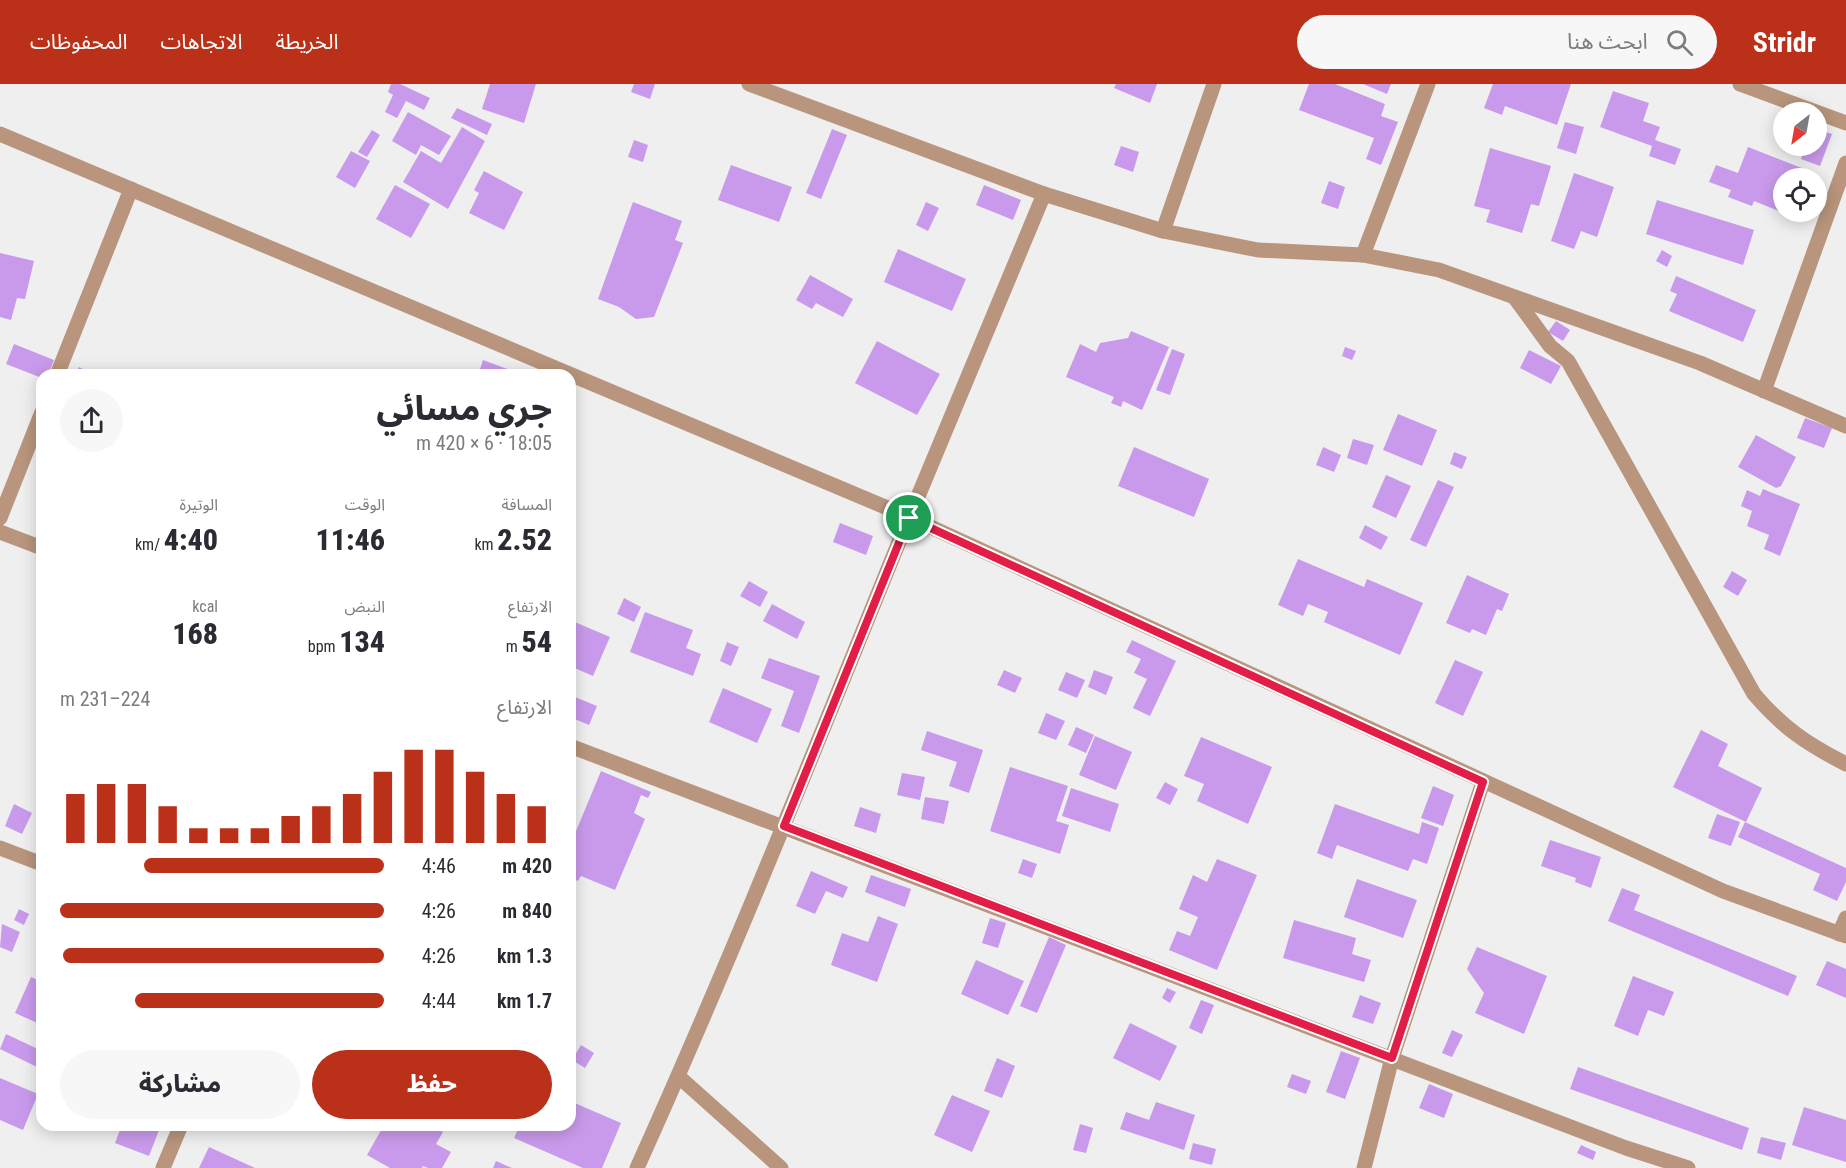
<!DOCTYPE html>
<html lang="ar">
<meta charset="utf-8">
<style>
body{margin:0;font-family:"Roboto Condensed","Noto Sans Arabic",sans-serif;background:#f7f7f7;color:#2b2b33;direction:rtl;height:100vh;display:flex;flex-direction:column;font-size:22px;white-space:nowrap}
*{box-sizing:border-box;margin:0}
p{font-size:20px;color:#7c7c81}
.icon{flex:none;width:33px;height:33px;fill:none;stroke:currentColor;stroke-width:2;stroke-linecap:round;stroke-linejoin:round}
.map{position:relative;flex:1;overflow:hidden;direction:ltr}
.drawer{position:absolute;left:36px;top:285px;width:540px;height:762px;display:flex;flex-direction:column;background:#fff;border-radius:18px;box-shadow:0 3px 15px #0003;direction:rtl}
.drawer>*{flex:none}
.needle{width:39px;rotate:211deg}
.fabs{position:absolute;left:1773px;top:18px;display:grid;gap:12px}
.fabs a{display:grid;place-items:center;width:54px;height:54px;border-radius:50%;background:#fff;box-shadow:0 3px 15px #0003;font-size:30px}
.pin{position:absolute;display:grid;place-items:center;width:51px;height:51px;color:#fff;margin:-26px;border:3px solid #fff;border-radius:50%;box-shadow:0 2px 6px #0007}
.round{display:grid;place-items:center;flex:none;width:63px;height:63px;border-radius:32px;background:#f7f7f7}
.headline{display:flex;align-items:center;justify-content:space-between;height:102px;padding:0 24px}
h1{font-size:33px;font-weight:800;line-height:45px}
.metrics{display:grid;grid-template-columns:repeat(3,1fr);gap:9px;height:102px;padding:6px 24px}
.metrics div{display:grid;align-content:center}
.metrics b{font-size:30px;font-weight:800}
.metrics small{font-size:16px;font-weight:400}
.metrics p{font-size:16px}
.chart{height:168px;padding:12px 24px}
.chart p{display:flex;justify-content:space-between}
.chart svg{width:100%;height:108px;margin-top:6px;stroke:#bb3018;stroke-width:6}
.action{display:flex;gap:12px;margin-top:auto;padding:12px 24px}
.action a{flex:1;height:69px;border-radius:36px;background:#bb3018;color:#fff;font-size:24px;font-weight:800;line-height:69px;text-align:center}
.action a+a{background:#f7f7f7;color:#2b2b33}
ul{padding:0 24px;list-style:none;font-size:20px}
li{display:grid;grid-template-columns:96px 72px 1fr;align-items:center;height:45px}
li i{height:15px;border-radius:8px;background:#bb3018}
header{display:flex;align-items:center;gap:36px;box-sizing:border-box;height:84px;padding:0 30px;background:#bb3018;color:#fff}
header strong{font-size:28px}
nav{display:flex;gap:33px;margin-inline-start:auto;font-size:21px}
.search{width:420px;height:54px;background:#f7f7f7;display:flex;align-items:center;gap:15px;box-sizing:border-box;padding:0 21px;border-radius:33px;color:#7c7c81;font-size:22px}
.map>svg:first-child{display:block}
</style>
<header>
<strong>Stridr</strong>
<div class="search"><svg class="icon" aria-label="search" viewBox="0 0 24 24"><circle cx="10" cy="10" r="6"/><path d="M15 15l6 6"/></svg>ابحث هنا</div>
<nav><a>الخريطة</a><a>الاتجاهات</a><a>المحفوظات</a></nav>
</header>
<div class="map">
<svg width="1846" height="1084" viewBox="0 0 1846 1084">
<rect width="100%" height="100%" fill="#efeff0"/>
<!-- building -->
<g fill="#c99aeb">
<polygon points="391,0 400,0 430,14 424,26 406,17 397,34 385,28 393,11 388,8"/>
<polygon points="490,0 536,0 524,39 482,25"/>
<polygon points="634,0 655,0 650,15 631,8"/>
<polygon points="1116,0 1157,0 1150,19 1114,4"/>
<polygon points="1309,0 1335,0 1385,20 1381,32 1398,38 1381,81 1366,75 1374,54 1299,26"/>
<polygon points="1363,0 1391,0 1387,10"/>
<polygon points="1493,0 1571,0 1557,41 1505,22 1502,31 1484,24"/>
<polygon points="1613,7 1649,19 1643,37 1660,43 1655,56 1681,65 1675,81 1649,72 1652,62 1600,43"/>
<polygon points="457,24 492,40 487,51 451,34"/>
<polygon points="408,28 451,52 439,71 421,61 416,71 392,57"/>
<polygon points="1565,38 1584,43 1576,70 1557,64"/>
<polygon points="462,43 485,57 448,125 403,98 421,67 441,79"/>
<polygon points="832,45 847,51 821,115 806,109"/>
<polygon points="1816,45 1832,50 1820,82 1801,75 1806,62 1816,62"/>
<polygon points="372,46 380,51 367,73 358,68"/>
<polygon points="634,56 648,61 643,78 628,73"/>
<polygon points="1121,62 1139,68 1133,88 1114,81"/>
<polygon points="1748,63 1807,86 1803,94 1784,94 1784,128 1790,128 1789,131 1754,117 1752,122 1728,113 1731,106 1709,98 1716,81 1738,89"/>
<polygon points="1490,64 1551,82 1539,122 1531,120 1522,149 1486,138 1490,126 1474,122"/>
<polygon points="351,67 370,77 355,104 336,93"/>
<polygon points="731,81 792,103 779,138 718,116"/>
<polygon points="484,87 523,108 504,146 469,129 479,109 474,106"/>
<polygon points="1574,89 1614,103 1597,153 1581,147 1574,165 1551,157"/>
<polygon points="1329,97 1345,103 1338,125 1321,119"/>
<polygon points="395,101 430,120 411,154 376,135"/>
<polygon points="984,101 1021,116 1013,136 976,121"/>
<polygon points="1657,116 1754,146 1743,181 1646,150"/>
<polygon points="633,118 682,137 675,156 683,159 654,233 636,235 619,223 598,215"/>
<polygon points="926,118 939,124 928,147 916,141"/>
<polygon points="898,165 966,195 952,227 884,198"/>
<polygon points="1662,166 1672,172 1667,183 1656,177"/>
<polygon points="0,169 34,177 25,215 17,214 11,236 0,233"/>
<polygon points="810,191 853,215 843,233 816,219 812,225 796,216"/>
<polygon points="1676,192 1756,226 1743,258 1669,227 1677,210 1670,207"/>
<polygon points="1556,237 1570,246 1563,257 1548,248"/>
<polygon points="1131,247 1169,263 1142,326 1123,317 1121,323 1111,319 1114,313 1066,293 1080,260 1096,268 1100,259 1128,254"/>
<polygon points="877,257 940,290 917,331 855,299"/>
<polygon points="14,260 54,276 48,291 42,291 42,294 6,280"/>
<polygon points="1345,263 1356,267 1352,276 1342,272"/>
<polygon points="1172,265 1185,270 1170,311 1156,306"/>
<polygon points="1529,266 1561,282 1551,300 1520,284"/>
<polygon points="483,276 510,286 508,291 478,291"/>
<polygon points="79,283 94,291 75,291"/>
<polygon points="1398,330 1437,346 1422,382 1383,366"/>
<polygon points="1805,334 1832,344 1824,364 1797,354"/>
<polygon points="1756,351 1796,373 1781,402 1776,404 1738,383"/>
<polygon points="1353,355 1374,361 1367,381 1347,374"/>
<polygon points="1134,363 1209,395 1194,433 1118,402"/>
<polygon points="1323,363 1341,371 1334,388 1316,381"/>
<polygon points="1454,368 1467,373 1462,385 1450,380"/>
<polygon points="1386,391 1411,402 1396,434 1372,423"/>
<polygon points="1438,396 1454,403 1426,463 1410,456"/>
<polygon points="1763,405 1800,420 1780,472 1764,465 1769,451 1747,442 1752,427 1741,422 1747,406 1760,412"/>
<polygon points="840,439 873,452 866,471 833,458"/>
<polygon points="1365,441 1388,453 1381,466 1359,454"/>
<polygon points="1298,475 1364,503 1367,495 1423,519 1400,571 1324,538 1328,528 1308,520 1303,532 1278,521"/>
<polygon points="1732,487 1747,496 1738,512 1723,503"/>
<polygon points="1467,491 1509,510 1502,527 1497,525 1486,551 1472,545 1470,549 1446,539"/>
<polygon points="749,497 768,508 760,523 740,512"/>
<polygon points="624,514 641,523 634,538 617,530"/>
<polygon points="772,520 805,538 797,555 763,537"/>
<polygon points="645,528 693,546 686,564 701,570 693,592 630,568"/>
<polygon points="570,536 610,553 593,592 570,582"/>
<polygon points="1132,556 1176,577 1150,632 1133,624 1147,595 1134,589 1141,575 1126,568"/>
<polygon points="727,558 739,563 731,582 720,577"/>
<polygon points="769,574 820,592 799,649 781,642 794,607 761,594"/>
<polygon points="1455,576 1483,588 1463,632 1435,619"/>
<polygon points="1004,586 1022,594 1015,609 997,601"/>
<polygon points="1094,586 1113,593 1106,611 1088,603"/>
<polygon points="1066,588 1085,596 1077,614 1058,606"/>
<polygon points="723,604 772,625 757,659 709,638"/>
<polygon points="570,611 597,622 589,641 570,633"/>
<polygon points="1046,629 1065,637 1056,656 1038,649"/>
<polygon points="1076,643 1094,651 1086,669 1068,661"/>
<polygon points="1701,646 1728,660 1718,682 1762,704 1746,738 1673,703"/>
<polygon points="927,647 983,666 969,709 949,702 957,678 921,666"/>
<polygon points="1095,652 1132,668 1116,706 1079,691"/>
<polygon points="1201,653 1272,683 1248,740 1197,717 1204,700 1184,692"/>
<polygon points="1010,683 1068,702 1056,737 1069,741 1060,770 990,747"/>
<polygon points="601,687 651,708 648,714 641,711 634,729 645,735 615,806 581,792 578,797 570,793 570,750 574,752"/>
<polygon points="902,689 925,693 920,716 897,711"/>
<polygon points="1165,698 1178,705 1170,721 1156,714"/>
<polygon points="1433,702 1454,711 1443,742 1421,734"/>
<polygon points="1071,704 1119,720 1110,748 1062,732"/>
<polygon points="925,713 949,717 944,740 921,735"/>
<polygon points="14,720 32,729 22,750 5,742"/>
<polygon points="1335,720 1419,750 1422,738 1439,744 1427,780 1413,775 1408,787 1337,761 1332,775 1317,769"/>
<polygon points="860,723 881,730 876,749 854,742"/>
<polygon points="1717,730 1740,738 1731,762 1708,754"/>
<polygon points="1745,738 1846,784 1846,798 1837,817 1813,806 1820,790 1738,753"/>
<polygon points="1550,756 1601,773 1591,804 1575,798 1576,794 1541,782"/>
<polygon points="1023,775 1037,780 1032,794 1018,789"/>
<polygon points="1217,775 1257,791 1217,886 1169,866 1177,847 1190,852 1198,833 1179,825 1193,791 1207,798"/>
<polygon points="811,787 848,803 843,814 826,807 815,830 796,822"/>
<polygon points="871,791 911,805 905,823 865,808"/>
<polygon points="1357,795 1417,816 1403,854 1344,833"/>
<polygon points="1622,804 1640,811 1634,826 1797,892 1788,912 1608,837"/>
<polygon points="19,825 29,830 24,841 14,836"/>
<polygon points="878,832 898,840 877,898 831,881 842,849 868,858"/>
<polygon points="990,834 1006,839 998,864 982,859"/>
<polygon points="1294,836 1356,854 1352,870 1371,876 1364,898 1283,874"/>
<polygon points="2,840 20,848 12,868 0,863"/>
<polygon points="1049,853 1066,861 1037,929 1020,922"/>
<polygon points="1477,863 1547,892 1524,950 1475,929 1484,909 1467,885"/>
<polygon points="976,876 1024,897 1008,931 961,910"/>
<polygon points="1827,877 1846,885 1846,914 1816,901"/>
<polygon points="1633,892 1674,908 1664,932 1648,926 1638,952 1614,942"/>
<polygon points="31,893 42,898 42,941 15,929"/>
<polygon points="1167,904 1176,908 1170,919 1162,914"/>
<polygon points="1360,911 1381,919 1373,940 1352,933"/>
<polygon points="1201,916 1214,921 1202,950 1189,944"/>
<polygon points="1130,939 1177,962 1160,997 1113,974"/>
<polygon points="1452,946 1463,951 1452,973 1442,969"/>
<polygon points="6,950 42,967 42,979 39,984 0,965"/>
<polygon points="581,961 594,969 585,984 572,976"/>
<polygon points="1341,967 1360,974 1345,1015 1326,1008"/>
<polygon points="997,974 1015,982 1002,1014 984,1007"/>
<polygon points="1578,983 1749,1044 1742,1066 1570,1005"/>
<polygon points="1292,990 1311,997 1306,1010 1287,1003"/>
<polygon points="0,994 38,1010 23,1046 0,1036"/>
<polygon points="1429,1000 1453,1010 1444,1034 1419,1024"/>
<polygon points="952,1011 990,1027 972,1068 934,1051"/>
<polygon points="570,1017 621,1039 602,1084 583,1084 514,1054 520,1041 570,1041"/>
<polygon points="1156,1018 1195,1031 1184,1066 1120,1045 1126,1028 1149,1036"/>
<polygon points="1804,1023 1846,1036 1846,1078 1792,1061"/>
<polygon points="1080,1040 1093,1044 1086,1069 1073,1066"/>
<polygon points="122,1041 161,1041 149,1072 115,1059"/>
<polygon points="384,1041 395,1041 406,1047 409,1041 430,1041 443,1048 436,1060 451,1068 442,1084 428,1084 423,1082 422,1084 390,1084 367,1071"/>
<polygon points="1761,1053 1786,1059 1781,1076 1757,1069"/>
<polygon points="1193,1059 1216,1065 1212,1081 1189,1075"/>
<polygon points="1581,1061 1596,1068 1593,1076 1577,1069"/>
<polygon points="209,1063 255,1084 199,1084"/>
<polygon points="496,1077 512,1084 493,1084"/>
</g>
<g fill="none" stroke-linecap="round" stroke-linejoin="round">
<!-- minor -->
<g stroke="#b8957c" stroke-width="15">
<polyline points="749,0 1044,110 1163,147 1258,166 1363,171 1439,186 1700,279 1846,342"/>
<polyline points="1740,0 1846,39"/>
<polyline points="0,50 909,433 1723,807 1846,852"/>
<polyline points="1163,147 1214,0"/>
<polyline points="1363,171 1428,0"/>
<path d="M1515,214L1550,262L1568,277L1754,610C1783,644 1807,660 1846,680"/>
<polyline points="57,291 131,105"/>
<polyline points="1764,307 1846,79"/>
<polyline points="0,434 42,328"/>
<polyline points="0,448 42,464"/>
<polyline points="570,662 1626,1064 1688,1084"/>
<polyline points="0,764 42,780"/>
<polyline points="1839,850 1846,834"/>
<polyline points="678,992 781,1084"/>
<polyline points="163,1084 181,1041"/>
<path d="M637,1084C730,878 814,667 899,458C947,341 996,226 1044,110"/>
<polyline points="1364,1084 1392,974 1483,698"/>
</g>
</g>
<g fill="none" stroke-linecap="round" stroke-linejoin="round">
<defs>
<polygon id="route" points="909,434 1483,698 1392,974 784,742"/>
</defs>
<!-- route casing -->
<use href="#route" stroke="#fff" stroke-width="12"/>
<!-- route -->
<use href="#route" stroke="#e11d48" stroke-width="8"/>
</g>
</svg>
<div class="fabs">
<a><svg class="needle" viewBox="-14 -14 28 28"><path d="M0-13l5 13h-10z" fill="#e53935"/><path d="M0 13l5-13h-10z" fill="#7c7c81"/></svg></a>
<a><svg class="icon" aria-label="locate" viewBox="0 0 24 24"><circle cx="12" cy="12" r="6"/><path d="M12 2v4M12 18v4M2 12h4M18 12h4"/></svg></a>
</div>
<div class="pin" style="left:909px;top:434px;background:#1e9e55"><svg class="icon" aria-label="arrive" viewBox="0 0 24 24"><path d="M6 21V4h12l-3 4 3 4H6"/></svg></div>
<section class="drawer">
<div class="headline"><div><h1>جري مسائي</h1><p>18:05 · 6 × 420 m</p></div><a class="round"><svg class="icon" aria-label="share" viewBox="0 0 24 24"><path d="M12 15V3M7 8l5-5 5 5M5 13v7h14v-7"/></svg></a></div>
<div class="metrics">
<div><p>المسافة</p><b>2.52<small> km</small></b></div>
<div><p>الوقت</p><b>11:46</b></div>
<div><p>الوتيرة</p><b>4:40<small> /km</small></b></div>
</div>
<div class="metrics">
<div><p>الارتفاع</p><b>54<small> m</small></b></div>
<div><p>النبض</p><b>134<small> bpm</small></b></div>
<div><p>kcal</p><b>168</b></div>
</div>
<div class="chart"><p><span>الارتفاع</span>224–231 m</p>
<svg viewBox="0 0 160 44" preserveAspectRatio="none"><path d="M5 44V24M15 44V20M25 44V20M35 44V29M45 44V38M55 44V38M65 44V38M75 44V33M85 44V29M95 44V24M105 44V15M115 44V6M125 44V6M135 44V15M145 44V24M155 44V29"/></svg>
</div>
<ul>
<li><b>420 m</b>4:46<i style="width:74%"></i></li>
<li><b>840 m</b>4:26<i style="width:100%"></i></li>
<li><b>1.3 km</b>4:26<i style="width:99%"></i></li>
<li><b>1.7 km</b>4:44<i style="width:77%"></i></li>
</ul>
<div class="action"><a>حفظ</a><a>مشاركة</a></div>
</section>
</div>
